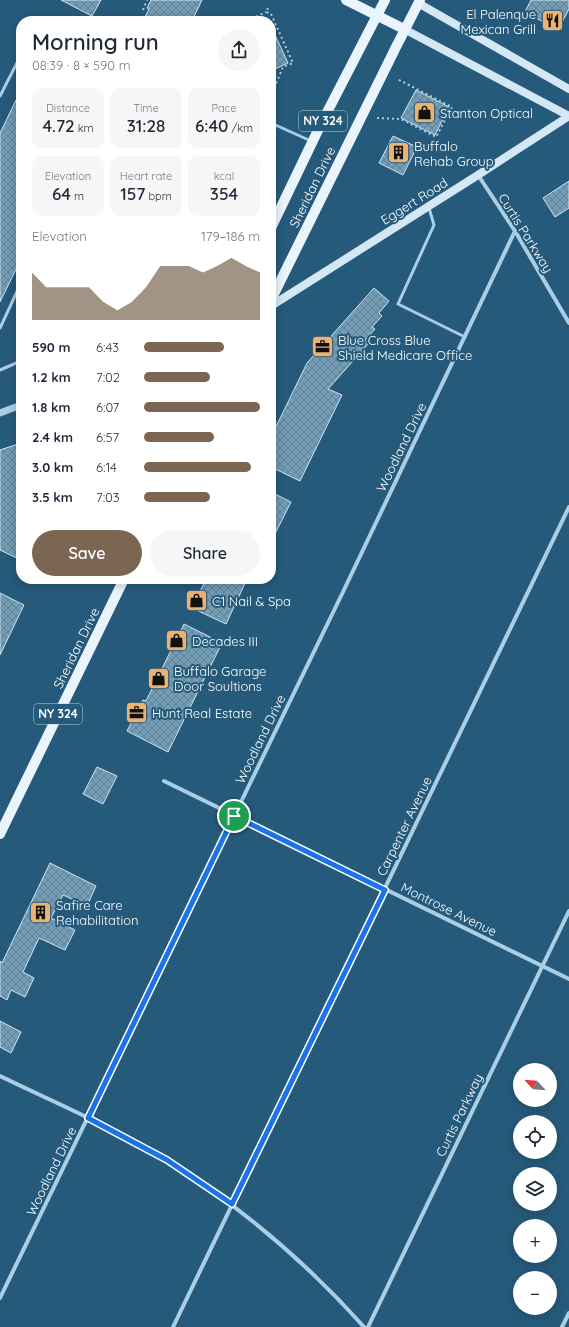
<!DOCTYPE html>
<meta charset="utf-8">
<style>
body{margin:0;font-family:Quicksand,sans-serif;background:#f6f6f7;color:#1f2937;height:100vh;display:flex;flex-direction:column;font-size:15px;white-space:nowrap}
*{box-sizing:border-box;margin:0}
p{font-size:13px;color:#747a83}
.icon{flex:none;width:22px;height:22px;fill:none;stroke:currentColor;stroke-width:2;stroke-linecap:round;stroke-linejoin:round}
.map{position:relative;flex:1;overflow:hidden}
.side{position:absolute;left:16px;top:16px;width:260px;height:568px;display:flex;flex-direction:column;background:#fff;border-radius:16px;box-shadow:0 2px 10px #0003}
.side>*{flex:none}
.needle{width:26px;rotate:296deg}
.controls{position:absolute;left:513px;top:1063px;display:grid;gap:8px}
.controls a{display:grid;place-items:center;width:44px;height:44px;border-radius:50%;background:#fff;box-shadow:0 2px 10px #0003;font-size:20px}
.pin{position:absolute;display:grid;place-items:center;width:34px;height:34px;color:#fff;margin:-17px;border:2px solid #fff;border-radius:50%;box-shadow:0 1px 4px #0007}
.round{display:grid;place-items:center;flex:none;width:42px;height:42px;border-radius:21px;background:#f6f6f7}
.overview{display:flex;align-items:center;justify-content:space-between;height:68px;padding:0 16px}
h1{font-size:22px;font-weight:600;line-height:30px}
.metrics{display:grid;grid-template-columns:repeat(3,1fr);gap:6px;height:68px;padding:4px 16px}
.metrics div{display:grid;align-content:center;border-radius:10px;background:#f6f6f7;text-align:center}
.metrics b{font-size:17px;font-weight:600}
.metrics small{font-size:11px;font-weight:400}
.metrics p{font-size:11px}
.chart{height:112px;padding:8px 16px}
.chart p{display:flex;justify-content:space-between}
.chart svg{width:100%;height:72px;margin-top:4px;fill:#7b6751;opacity:.7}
.primary-button{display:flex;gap:8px;margin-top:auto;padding:8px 16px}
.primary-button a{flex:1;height:46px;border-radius:24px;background:#7b6751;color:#fff;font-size:16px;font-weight:600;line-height:46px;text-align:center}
.primary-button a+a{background:#f6f6f7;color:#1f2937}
ul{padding:0 16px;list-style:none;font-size:13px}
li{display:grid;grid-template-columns:64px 48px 1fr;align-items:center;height:30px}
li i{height:10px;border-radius:5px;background:#7b6751}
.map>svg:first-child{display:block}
</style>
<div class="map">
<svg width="569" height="1327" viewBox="0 0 569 1327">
<defs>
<pattern id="building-cross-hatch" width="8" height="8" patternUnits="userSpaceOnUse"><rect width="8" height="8" fill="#739cb6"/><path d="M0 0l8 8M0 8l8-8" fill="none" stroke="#658091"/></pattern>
</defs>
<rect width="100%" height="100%" fill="#265a7b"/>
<!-- building -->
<g fill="url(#building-cross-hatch)" stroke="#cde5f3">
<polygon points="61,0 101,0 92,16"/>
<polygon points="151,0 202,0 192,21 143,21 149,9 147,8"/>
<polygon points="531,0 569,0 569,9 558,30 525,12"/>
<polygon points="271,26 288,63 271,71"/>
<polygon points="21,90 21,259 0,302 0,133"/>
<polygon points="416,90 449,107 435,135 401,118"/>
<polygon points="393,136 417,147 403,175 379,163"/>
<polygon points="569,181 569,208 555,217 543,198"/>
<polygon points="374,288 389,301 379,313 382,316 372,327 375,329 365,340 369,343 328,389 342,395 300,481 271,467 271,437 307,363"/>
<polygon points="21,443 21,560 0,550 0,450"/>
<polygon points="271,492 291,502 271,542"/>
<polygon points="206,579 247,579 226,624 192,608"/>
<polygon points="0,593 24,605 0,655"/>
<polygon points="184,624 222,643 168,752 127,731 143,700 146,701"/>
<polygon points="97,767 117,776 103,804 83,794"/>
<polygon points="50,863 96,886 87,906 63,895 51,918 75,930 65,950 39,938 23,972 34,978 25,997 11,990 7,1000 0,996 0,961 2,963"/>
<polygon points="0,1021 21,1032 11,1053 0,1047"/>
</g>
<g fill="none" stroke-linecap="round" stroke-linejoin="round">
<!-- path -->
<g stroke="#aacee4" stroke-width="2" stroke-dasharray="2 3" stroke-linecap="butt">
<polyline points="268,8 266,12 271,14 293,63 283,67 275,86"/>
<polyline points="143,10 147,0"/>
<polyline points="247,21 266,12"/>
<polyline points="377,118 401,119 436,137 452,107 397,79"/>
</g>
<!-- service -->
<g stroke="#aacee4" stroke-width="3">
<polyline points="0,96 21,55"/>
<polyline points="271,123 311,141"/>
<polyline points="271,131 274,124"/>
<polyline points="429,208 434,225 398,304 465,337"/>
<polyline points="0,328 21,283"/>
<polyline points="0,370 21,361"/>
</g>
<!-- minor -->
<g stroke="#aacee4" stroke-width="4">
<polyline points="478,175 515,231 569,323"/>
<polyline points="164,781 569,979"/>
<path d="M0,1076C56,1103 115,1128 168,1161C241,1207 306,1262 364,1327"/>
<polyline points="0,1298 342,594 515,231"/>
<polyline points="173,1327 569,507"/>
<polyline points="368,1327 569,911"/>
<polyline points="562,1327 569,1313"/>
</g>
<!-- tertiary -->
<polyline stroke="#aacee4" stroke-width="7" points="0,413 21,405"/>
<!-- secondary -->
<g stroke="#d3e7f4" stroke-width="8">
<polyline points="418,3 569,89"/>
<polyline points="404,29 569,116"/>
<polyline points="271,306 478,175 569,116"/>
</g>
<!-- primary -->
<g stroke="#eaf4fc" stroke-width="10">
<polyline points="346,0 404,29"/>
<polyline points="271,228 321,124 385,0"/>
<polyline points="271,300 396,47 420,0"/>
<polyline points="0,834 124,579"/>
</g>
</g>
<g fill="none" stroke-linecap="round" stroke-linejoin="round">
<defs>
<polygon id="route" points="234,816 385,890 232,1204 167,1160 88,1118"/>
</defs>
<!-- route casing -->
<use href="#route" stroke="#fff" stroke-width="8"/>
<!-- route -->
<use href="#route" stroke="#1a73e8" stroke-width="5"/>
</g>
<!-- icons -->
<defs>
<symbol id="restaurant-square" viewBox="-11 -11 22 22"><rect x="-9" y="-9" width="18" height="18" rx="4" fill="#ecb370" stroke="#265a7b"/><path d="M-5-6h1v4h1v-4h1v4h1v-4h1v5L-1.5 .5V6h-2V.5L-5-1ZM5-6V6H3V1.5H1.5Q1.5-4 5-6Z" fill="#111"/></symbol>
<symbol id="shop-square" viewBox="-11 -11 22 22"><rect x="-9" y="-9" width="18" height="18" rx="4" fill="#ecb370" stroke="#265a7b"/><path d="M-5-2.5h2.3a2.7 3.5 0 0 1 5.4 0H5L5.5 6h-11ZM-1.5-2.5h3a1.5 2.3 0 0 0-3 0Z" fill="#111"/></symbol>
<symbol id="building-square" viewBox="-11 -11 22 22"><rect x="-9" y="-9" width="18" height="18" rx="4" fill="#ecb370" stroke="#265a7b"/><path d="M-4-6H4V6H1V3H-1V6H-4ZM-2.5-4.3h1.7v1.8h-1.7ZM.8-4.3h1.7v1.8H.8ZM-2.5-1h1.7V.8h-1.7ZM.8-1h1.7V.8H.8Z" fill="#111"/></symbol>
<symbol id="office-square" viewBox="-11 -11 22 22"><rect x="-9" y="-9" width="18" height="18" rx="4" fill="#ecb370" stroke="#265a7b"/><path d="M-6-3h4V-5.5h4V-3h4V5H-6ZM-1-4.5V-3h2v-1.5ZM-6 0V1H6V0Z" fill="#111"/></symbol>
</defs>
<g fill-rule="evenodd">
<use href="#restaurant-square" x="540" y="8" width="25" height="25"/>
<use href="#shop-square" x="412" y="100" width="25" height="25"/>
<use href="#building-square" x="386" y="140" width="25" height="25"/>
<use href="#office-square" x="310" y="334" width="25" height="25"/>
<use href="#shop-square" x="184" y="588" width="25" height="25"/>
<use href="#shop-square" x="164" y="628" width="25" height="25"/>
<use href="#shop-square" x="146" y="666" width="25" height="25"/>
<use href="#office-square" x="124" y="700" width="25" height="25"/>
<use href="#building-square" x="28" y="900" width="25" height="25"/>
</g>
<g text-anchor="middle" stroke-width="4" stroke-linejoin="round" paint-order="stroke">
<!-- shield labels -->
<g fill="#265a7b" stroke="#beced7" stroke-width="1">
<rect x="299" y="111" width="48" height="20" rx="3"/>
<rect x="34" y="704" width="48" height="20" rx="3"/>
</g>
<g font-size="12" font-weight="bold" fill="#fff">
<text x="323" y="125">NY 324</text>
<text x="58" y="718">NY 324</text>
</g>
<!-- poi labels -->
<g font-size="13" fill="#fff" stroke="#265a7b" text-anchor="start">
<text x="536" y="19" text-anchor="end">El Palenque<tspan x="536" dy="15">Mexican Grill</tspan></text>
<text x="440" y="118">Stanton Optical</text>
<text x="414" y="151">Buffalo<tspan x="414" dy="15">Rehab Group</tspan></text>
<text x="338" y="345">Blue Cross Blue<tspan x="338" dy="15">Shield Medicare Office</tspan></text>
<text x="212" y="606">C1 Nail &amp; Spa</text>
<text x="192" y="646">Decades III</text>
<text x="174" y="676">Buffalo Garage<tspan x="174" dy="15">Door Soultions</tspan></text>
<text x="152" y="718">Hunt Real Estate</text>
<text x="56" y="910">Safire Care<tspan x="56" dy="15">Rehabilitation</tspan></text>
</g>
<!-- street labels -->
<g font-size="13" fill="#fff" stroke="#265a7b">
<text transform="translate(312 187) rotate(-64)" y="5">Sheridan Drive</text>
<text transform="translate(414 201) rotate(-32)" y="5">Eggert Road</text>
<text transform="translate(526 233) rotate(58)" y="5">Curtis Parkway</text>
<text transform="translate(401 447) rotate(-64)" y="5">Woodland Drive</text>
<text transform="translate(76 648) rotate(-64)" y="5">Sheridan Drive</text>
<text transform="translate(260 739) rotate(-64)" y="5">Woodland Drive</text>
<text transform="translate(404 826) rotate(-64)" y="5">Carpenter Avenue</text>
<text transform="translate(449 909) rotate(26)" y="5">Montrose Avenue</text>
<text transform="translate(459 1115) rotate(-64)" y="5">Curtis Parkway</text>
<text transform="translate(51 1171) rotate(-64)" y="5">Woodland Drive</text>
</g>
</g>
</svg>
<div class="controls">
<a><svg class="needle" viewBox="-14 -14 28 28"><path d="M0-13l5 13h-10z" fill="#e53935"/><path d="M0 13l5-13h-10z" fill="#747a83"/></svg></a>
<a><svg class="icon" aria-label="locate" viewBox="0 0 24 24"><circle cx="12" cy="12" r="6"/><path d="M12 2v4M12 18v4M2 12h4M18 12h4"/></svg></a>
<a><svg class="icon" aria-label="layers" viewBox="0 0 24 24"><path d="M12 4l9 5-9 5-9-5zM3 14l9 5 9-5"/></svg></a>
<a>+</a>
<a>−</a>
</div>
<div class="pin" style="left:234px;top:816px;background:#1e9e55"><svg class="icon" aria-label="arrive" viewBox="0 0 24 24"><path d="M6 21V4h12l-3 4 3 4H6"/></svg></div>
<section class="side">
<div class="overview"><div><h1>Morning run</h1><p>08:39 · 8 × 590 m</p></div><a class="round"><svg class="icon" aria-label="share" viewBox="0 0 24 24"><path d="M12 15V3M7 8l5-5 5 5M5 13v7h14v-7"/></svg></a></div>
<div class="metrics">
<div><p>Distance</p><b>4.72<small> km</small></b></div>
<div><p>Time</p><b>31:28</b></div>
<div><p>Pace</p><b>6:40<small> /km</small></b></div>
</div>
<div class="metrics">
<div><p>Elevation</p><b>64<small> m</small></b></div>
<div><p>Heart rate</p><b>157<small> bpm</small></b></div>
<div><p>kcal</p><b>354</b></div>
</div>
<div class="chart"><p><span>Elevation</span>179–186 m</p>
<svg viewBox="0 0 160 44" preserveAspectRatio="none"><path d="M0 44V15L10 24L20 24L30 24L40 24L50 33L60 38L70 33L80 24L90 11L100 11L110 11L120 15L130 11L140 6L150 11L160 15V44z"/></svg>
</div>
<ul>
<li><b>590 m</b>6:43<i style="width:69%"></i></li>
<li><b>1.2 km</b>7:02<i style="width:57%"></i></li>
<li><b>1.8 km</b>6:07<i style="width:100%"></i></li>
<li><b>2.4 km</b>6:57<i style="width:60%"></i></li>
<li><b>3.0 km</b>6:14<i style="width:92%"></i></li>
<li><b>3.5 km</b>7:03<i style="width:57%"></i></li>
</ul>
<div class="primary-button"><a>Save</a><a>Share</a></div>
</section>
</div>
